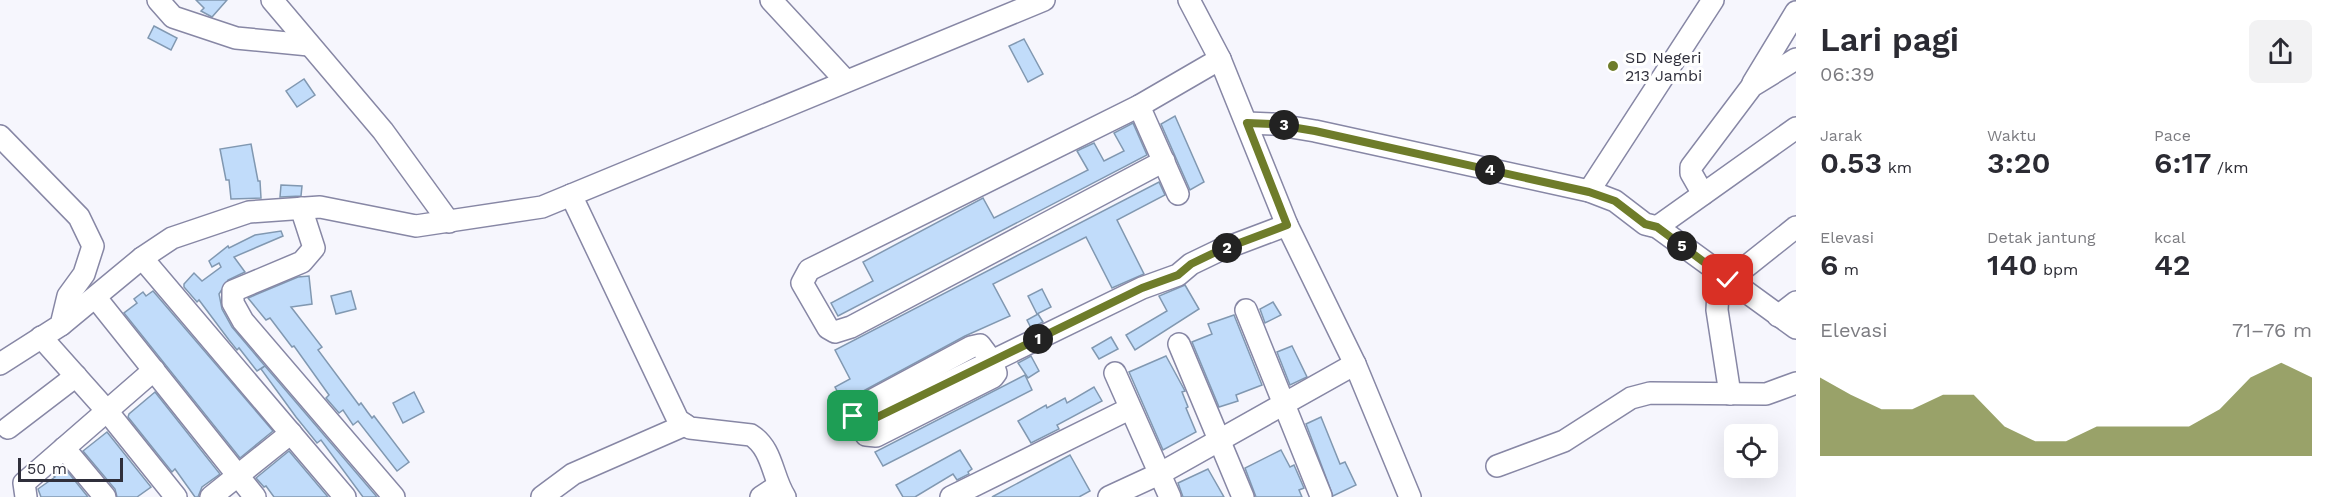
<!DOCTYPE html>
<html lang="id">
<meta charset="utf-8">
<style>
body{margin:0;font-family:"Work Sans",sans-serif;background:#f2f2f3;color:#2b2b33;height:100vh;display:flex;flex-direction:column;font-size:22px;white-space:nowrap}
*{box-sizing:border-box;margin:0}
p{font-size:20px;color:#7c7c81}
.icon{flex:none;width:33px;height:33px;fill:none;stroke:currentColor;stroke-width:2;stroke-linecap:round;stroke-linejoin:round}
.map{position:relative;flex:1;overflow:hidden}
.sheet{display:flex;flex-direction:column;background:#fff;width:540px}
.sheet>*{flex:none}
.tools{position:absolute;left:1724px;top:424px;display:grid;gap:12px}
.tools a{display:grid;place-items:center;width:54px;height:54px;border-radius:9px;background:#fff;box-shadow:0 6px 24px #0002;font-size:30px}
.scale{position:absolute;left:18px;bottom:15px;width:105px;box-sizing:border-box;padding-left:6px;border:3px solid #2f2f3b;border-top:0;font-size:16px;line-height:21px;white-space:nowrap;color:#2f2f3b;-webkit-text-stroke:4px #fff;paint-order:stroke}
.pin{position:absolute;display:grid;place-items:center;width:51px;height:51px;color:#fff;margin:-26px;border-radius:12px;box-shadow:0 3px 9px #0006}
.km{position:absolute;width:30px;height:30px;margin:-15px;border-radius:50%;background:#222;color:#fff;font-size:16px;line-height:30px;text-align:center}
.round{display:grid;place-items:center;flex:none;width:63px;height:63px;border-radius:9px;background:#f2f2f3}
.overview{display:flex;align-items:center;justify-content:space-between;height:102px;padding:0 24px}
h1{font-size:33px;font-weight:600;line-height:45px}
.figures{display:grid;grid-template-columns:repeat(3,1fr);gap:9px;height:102px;padding:6px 24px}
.figures div{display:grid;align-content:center}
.figures b{font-size:30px;font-weight:600}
.figures small{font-size:16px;font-weight:400}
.figures p{font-size:16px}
.chart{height:168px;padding:12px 24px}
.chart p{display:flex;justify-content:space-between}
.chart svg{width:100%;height:108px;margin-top:6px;fill:#6e7c2a;opacity:.7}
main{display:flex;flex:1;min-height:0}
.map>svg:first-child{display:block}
</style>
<main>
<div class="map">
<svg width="1796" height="497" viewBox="0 0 1796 497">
<rect width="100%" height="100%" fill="#f6f6fd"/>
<!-- building -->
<g fill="#c1dcfa" stroke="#8198b1" stroke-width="1.5">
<polygon points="196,0 227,0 212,17 201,11 204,8"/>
<polygon points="154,26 177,38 171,50 148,38"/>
<polygon points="1024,39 1043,74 1028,82 1009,46"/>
<polygon points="304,79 315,95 297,107 286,91"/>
<polygon points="1175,116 1204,182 1190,190 1161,124"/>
<polygon points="1133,123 1147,155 838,316 831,303 873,281 863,262 983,198 994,218 1088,170 1077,151 1081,149 1094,143 1104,161 1124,151 1114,133"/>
<polygon points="251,144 258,181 260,181 261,198 231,199 229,180 226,180 220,149"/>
<polygon points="1159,182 1165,195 1117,220 1144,274 1112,288 1086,237 993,284 1010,316 965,336 843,402 835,387 850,379 835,350"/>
<polygon points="281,185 302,186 301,196 280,197"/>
<polygon points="281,231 283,236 234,257 245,272 228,280 219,294 222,309 232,327 265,366 257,371 239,348 237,350 229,340 199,300 197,302 184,287 184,284 194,273 202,281 221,267 219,263 212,267 209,261 228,246 229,248 255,235"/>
<polygon points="309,276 312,304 291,307 322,347 318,350 359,405 361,403 372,418 374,416 409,462 397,471 358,421 353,425 343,410 339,413 326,398 329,395 294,346 292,347 270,318 266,320 248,298 298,277"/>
<polygon points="1185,285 1199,309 1135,350 1126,335 1167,311 1159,296"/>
<polygon points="1042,289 1051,307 1037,314 1028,296"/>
<polygon points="153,291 273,431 240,458 124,313 137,303 134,299 143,292 146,296"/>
<polygon points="351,291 356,309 336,314 331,296"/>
<polygon points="1273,302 1281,315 1265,323 1260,309"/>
<polygon points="1038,314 1043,322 1031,328 1027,320"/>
<polygon points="1234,315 1262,385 1236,395 1238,401 1219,407 1192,342 1212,334 1208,324"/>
<polygon points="1111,337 1118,349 1099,359 1092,348"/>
<polygon points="1292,346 1307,377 1290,385 1277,352"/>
<polygon points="1031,356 1039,371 1028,378 1018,363"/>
<polygon points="1166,356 1185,391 1182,392 1188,407 1186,408 1196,432 1163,450 1129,372"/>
<polygon points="265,366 377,497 363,497 321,440 317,443 296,417 261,369"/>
<polygon points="1025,375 1032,390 883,466 875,452"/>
<polygon points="1094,387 1102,401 1057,425 1059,429 1031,443 1018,421 1046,405 1047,408 1065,398 1067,403"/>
<polygon points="155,392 220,474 202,487 198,497 195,497 175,469 172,472 128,417 129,414"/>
<polygon points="414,392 424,412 403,423 393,403"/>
<polygon points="1321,417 1340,464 1345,462 1356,485 1333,496 1306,424"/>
<polygon points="107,432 151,487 137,497 117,497 115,489 83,451"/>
<polygon points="960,450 972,469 968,472 969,474 957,480 953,474 915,497 903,497 896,485"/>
<polygon points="1281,450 1290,467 1294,465 1304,488 1299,490 1302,497 1256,497 1245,468"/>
<polygon points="289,451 328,497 274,497 266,486 264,487 256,478"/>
<polygon points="1070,455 1090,491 1079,497 992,497"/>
<polygon points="63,466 88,497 41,497 38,489 55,477 53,475"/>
<polygon points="1208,469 1224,497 1183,497 1178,483"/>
</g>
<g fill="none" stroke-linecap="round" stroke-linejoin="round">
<defs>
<g id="minor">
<polyline points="158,0 173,17 236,38 309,45"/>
<polyline points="272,0 383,131 449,222"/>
<polyline points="771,0 846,81"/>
<polyline points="1189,0 1220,59 1287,225 1355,364 1410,497"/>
<polyline points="1753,83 1796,12"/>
<polyline points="1139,106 1178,194"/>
<polyline points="1247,123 1273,124 1315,131 1589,191 1615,201 1645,224 1657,227 1796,328"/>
<polyline points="0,136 79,217 93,246 84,274 68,296 61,325 0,364"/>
<polyline points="1164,161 851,327 835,332 828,328 802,283 809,270 1139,106 1220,59"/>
<polyline points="1589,191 1713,0"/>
<polyline points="1703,194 1691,173 1691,167 1752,86 1796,59"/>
<path d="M571,195L678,420L690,428L751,435C773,449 772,477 785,497"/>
<polyline points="301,208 314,248 302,262 233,291 233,303 243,321 394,497"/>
<polyline points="1657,227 1796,128"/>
<polyline points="142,258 345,497"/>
<polyline points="1719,275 1717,310 1730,394"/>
<polyline points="1728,281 1796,227"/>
<polyline points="96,298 255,497"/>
<polyline points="1246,310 1321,496"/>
<polyline points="1778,316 1796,302"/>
<polyline points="61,325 142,258 172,238 249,212 320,207 416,226 542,207 1044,0"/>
<polyline points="41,337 107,411 176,497"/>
<polyline points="1179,344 1243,497"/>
<polygon points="980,345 992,361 996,373 993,377 876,436 866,435 853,416 854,410 971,347"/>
<polyline points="1115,373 1170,497"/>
<polyline points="859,426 1142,288 1178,275 1191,264 1218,251 1287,225"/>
<polyline points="8,428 76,376"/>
<polyline points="64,448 105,497"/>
<polyline points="1497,466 1564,441 1631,398 1650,393 1766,394 1796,383"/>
<polyline points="26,497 24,483 154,370"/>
<polyline points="211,497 291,433"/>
<polyline points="542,497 573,474 685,425"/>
<polyline points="761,497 778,486"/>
<polyline points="951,497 1129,409"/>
<polyline points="1109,497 1161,473 1355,364"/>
</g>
</defs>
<!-- minor casing -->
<use href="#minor" stroke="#8787a5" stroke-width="24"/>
<!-- minor -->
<use href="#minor" stroke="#fff" stroke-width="21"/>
</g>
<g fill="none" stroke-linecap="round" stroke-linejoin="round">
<defs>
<polyline id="route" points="853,416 859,426 1142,288 1178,275 1191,264 1218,251 1287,225 1247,123 1273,124 1315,131 1589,192 1615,201 1645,224 1657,227 1728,280"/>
</defs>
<!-- route casing -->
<use href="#route" stroke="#fff" stroke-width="12"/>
<!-- route -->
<use href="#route" stroke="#6e7c2a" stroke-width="8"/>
</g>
<!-- markers -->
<circle fill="#6e7c2a" stroke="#fff" stroke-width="2" cx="1613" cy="66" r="6"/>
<g text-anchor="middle" stroke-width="6" stroke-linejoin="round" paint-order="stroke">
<!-- poi labels -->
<g font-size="16" fill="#2f2f3b" stroke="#fff" text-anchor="start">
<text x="1625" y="63">SD Negeri<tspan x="1625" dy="18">213 Jambi</tspan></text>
</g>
</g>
</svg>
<div class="tools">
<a><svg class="icon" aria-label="locate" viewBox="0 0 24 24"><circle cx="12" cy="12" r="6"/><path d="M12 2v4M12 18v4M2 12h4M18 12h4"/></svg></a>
</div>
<div class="scale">50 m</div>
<div class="pin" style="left:853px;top:416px;background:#1e9e55"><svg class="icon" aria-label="arrive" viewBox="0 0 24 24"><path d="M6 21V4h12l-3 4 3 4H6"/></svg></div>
<div class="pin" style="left:1728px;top:280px;background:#d93025"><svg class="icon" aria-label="check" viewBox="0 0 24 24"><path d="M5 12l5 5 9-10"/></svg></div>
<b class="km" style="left:1038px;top:339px">1</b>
<b class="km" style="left:1227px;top:248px">2</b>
<b class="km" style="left:1284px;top:125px">3</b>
<b class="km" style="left:1490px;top:170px">4</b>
<b class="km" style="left:1682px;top:246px">5</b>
</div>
<section class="sheet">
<div class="overview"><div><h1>Lari pagi</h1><p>06:39</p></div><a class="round"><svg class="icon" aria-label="share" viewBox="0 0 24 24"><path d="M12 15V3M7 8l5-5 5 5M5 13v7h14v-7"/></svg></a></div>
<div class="figures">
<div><p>Jarak</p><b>0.53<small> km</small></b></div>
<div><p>Waktu</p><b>3:20</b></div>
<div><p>Pace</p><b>6:17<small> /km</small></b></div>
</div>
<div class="figures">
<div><p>Elevasi</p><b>6<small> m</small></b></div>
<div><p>Detak jantung</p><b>140<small> bpm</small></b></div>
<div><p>kcal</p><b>42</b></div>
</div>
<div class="chart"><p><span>Elevasi</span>71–76 m</p>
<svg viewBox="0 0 160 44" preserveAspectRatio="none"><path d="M0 44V12L10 19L20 25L30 25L40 19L50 19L60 32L70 38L80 38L90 32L100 32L110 32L120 32L130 25L140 12L150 6L160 12V44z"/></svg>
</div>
</section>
</main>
